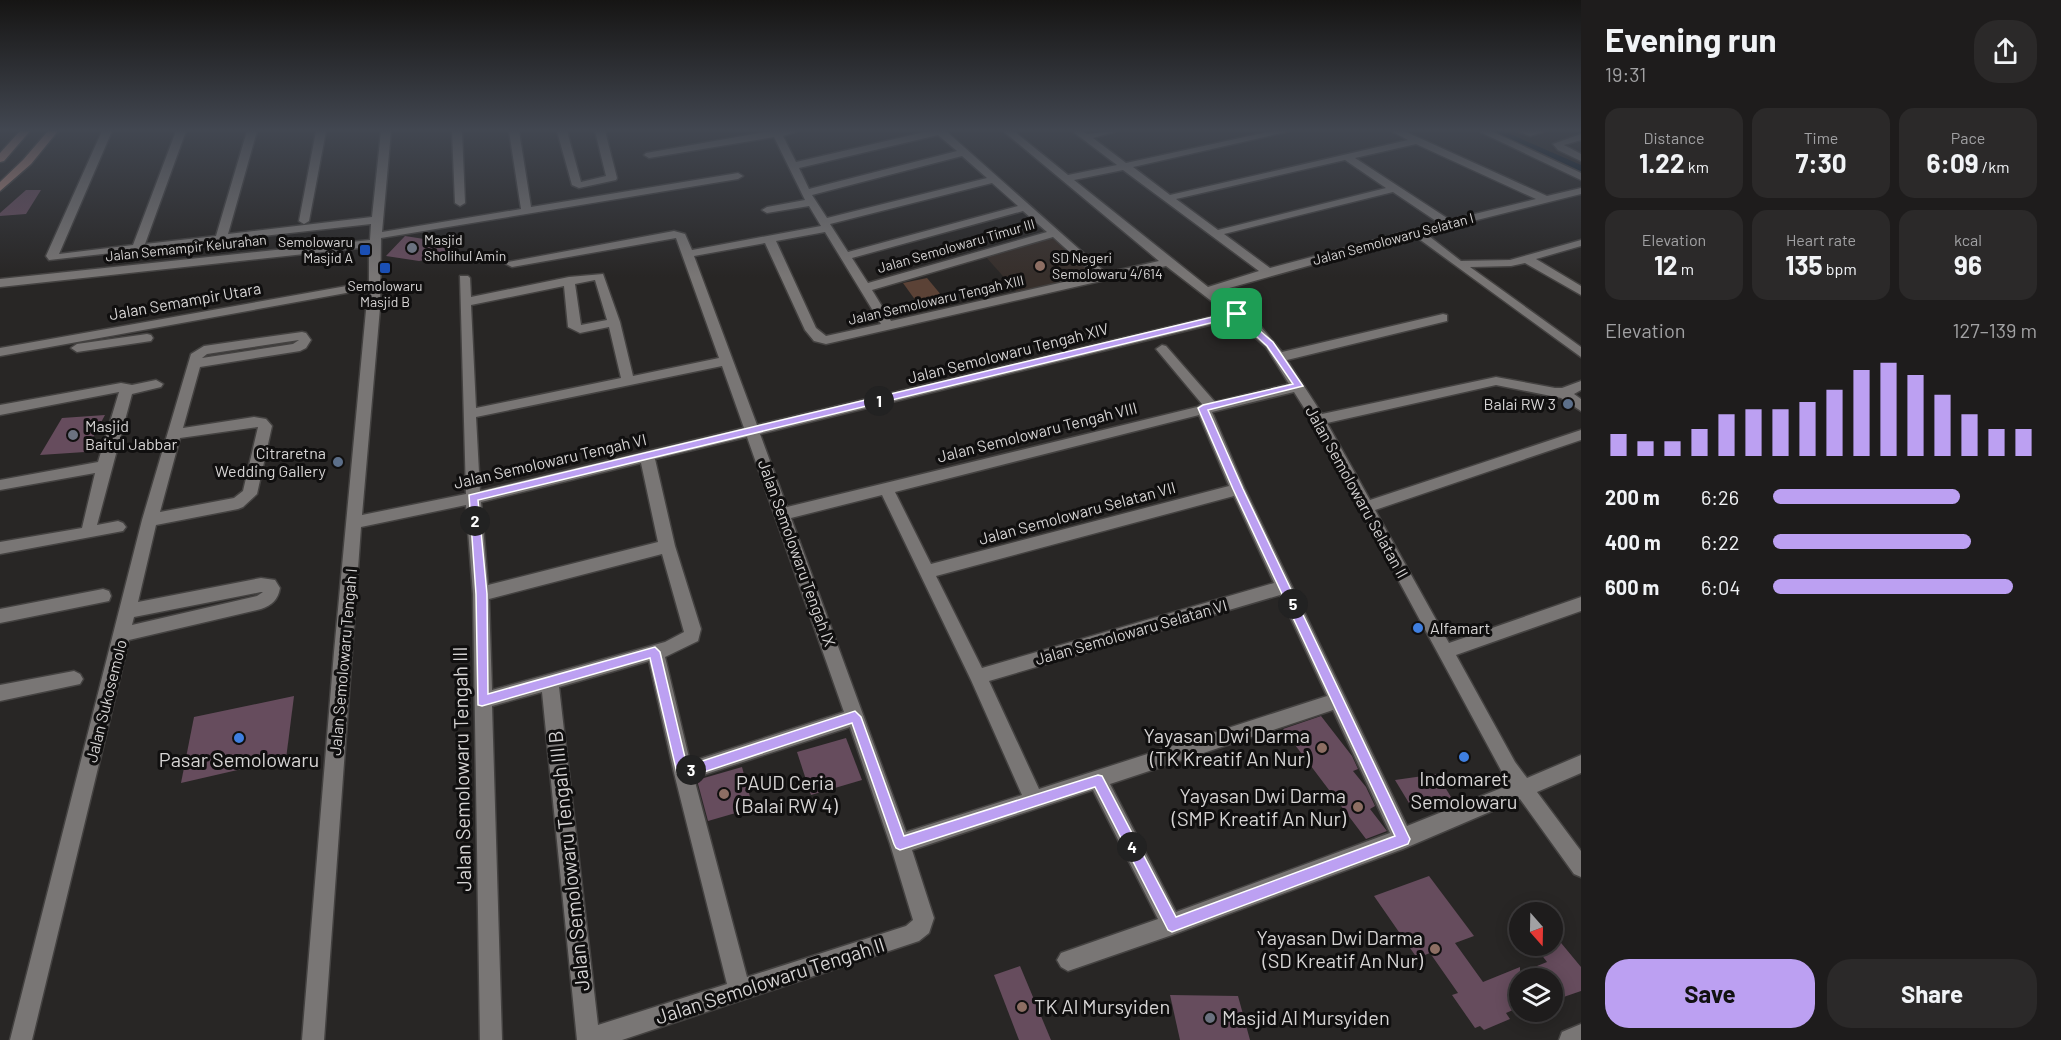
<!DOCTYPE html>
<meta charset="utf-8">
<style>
body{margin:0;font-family:Barlow,sans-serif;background:#2b2929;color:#f1f3f6;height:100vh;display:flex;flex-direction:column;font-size:22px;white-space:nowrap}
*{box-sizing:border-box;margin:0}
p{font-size:20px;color:#a1a1a3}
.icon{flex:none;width:33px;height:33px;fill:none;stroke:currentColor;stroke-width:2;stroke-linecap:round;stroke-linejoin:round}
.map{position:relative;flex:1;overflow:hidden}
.drawer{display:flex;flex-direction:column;background:#1e1c1c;width:480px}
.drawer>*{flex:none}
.needle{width:39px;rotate:160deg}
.tools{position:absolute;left:1509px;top:902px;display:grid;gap:12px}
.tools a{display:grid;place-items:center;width:54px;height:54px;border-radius:50%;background:#1e1c1c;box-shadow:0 3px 15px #0003,0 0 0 2px #3c3a3b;font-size:30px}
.pin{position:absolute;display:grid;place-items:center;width:51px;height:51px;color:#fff;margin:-26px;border-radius:12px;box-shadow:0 3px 9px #0006}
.km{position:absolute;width:30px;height:30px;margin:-15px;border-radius:50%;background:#222;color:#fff;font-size:16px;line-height:30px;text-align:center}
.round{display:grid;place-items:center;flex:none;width:63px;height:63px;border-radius:24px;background:#2b2929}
.head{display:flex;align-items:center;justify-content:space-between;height:102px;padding:0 24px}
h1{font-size:33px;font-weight:700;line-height:45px}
.metrics{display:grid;grid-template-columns:repeat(3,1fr);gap:9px;height:102px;padding:6px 24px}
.metrics div{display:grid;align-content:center;border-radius:15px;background:#2b2929;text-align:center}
.metrics b{font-size:26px;font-weight:700}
.metrics small{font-size:16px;font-weight:400}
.metrics p{font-size:16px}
.chart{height:168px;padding:12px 24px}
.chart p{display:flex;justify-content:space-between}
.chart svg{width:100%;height:108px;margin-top:6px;stroke:#bca0f2;stroke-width:6}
.primary-button{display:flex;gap:12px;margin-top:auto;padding:12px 24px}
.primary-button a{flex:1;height:69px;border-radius:24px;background:#bca0f2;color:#111;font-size:24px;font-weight:700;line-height:69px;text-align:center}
.primary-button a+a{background:#2b2929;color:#f1f3f6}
ul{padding:0 24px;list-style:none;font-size:20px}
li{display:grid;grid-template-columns:96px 72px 1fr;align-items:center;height:45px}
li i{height:15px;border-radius:8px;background:#bca0f2}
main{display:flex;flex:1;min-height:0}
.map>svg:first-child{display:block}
</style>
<main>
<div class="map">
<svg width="1581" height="1040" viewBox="0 0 1581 1040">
<rect width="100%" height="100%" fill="#282625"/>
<!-- built -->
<polygon fill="#372f2b" points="1054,237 1098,276 1019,294 985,256"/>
<!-- green -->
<polygon fill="#5b4236" points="927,278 947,302 921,308 903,283"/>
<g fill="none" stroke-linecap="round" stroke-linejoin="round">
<!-- canal -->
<polygon fill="#041728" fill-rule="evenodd" points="1489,131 1503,131 1581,165 1581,172"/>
</g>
<!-- building -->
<g fill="#664c5d">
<polygon points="26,190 41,190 26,214 0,216 0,213"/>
<polygon points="405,236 437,241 450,239 450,256 419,261 386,256"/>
<polygon points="105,415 85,452 40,455 62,418"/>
<polygon points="294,696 286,759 181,783 194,717"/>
<polygon points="1321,716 1352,756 1358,769 1353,771 1366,787 1375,806 1370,809 1387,831 1366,839 1283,729"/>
<polygon points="846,738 862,780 811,795 797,752"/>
<polygon points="742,767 753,808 708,821 697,780"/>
<polygon points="1437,774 1454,802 1412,808 1395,780"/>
<polygon points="1429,876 1474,936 1455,943 1483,982 1520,967 1520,973 1547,962 1534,945 1552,945 1552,932 1581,967 1581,991 1552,1001 1552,978 1520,978 1520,1007 1506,1013 1510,1019 1484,1030 1480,1026 1475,1028 1452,995 1458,993 1430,953 1417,958 1374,896"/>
<polygon points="1020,966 1051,1040 1019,1040 994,975"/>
<polygon points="1170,995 1238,996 1250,1040 1180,1040"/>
</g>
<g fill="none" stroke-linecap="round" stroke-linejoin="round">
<defs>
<g id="street">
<path d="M102,131H112L59,254L133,245L176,131H186L145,244L216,236L247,131H257L228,234L372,217L381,131H391L382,232L521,209L509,131H519L531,207L738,173L743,176L738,179L381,238L380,308L362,515L466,494L460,276H468L470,278L471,297L569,277L603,274L620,322L633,376L719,358L676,238L512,267L506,264L508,262L674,231L685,234L692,250L821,226L809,206L767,213L762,210L767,207L805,200L774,137L649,158L644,155L646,153L771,131H798L783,136L796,162L929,131H946L1106,273L1159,261L1003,131H1014L1068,175L1117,165L1072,131H1083L1087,134L1117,131L1093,138L1126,163L1272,131H1290L1133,167L1170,195L1408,140L1391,131H1404L1547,196L1581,188V194L1425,233L1461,261L1510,260L1581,240V246L1536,259L1581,286V295L1525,263L1511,266L1470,267L1581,347V357L1415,236L1215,292L1261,327L1282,352L1443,314L1447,315V321L1287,360L1322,414L1496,377L1555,388H1562L1581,381V390L1574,394L1581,399V411L1561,398L1496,385L1327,423L1370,500L1581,430V440L1375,510L1449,643L1581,597V611L1456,655L1515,762L1527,778L1581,755V773L1537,792L1581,851V877L1574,874L1520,799L1403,849L1172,935L1068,971L1061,967L1057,960L1061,953L1158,919L1093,790L912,850L934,918L929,933L919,941L622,1040H577L542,692L492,706L502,1040H480L473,594L466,505L361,527L324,1040H302L334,652L368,289L0,356V348L369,282V247L0,287V279L370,240L371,224L49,260L46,256ZM938,135L957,151L809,189L799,168ZM1416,144L1536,199L1450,220L1355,158ZM962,156L987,178L827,218L812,195ZM1345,160L1386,188L1218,230L1176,199ZM1123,170L1259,271L1208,287L1074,180ZM992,183L1018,206L848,252L830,224ZM1393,192L1439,223L1270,268L1224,234ZM1023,211L1047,232L868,283L852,258ZM825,232L881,324L826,336L816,328L776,241ZM1053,237L1095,275L891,321L872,290ZM765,243L805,330L814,341L826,344L1166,266L1227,313L757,425L694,256ZM595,280L607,320L581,325L575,284ZM564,286L568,327L580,333L609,327L621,378L476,408L471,305ZM1234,319L1266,347L1289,384L1215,402L1166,346L1162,345L1156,349L1202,404L1197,407L787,507L760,434ZM722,366L744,428L480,491L476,417ZM1294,392L1313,422L1509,785L1407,826L1245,489L1212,412ZM1199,415L1229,486L931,564L895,492ZM747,437L844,712L690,762L665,657L698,641L701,629L675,546L655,459ZM641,463L658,542L488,585L481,502ZM882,495L971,680L1022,795L906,832L791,518ZM1234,496L1274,583L982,668L936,576ZM662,554L684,632L665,642L492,690L489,599ZM1280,595L1327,696L1039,789L989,681ZM649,661L674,773L727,984L598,1025L559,687ZM1333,710L1390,833L1176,912L1110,784ZM850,727L890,844L913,920L906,926L747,977L694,778Z"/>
<polygon points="316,131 326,131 309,221 304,224 299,221"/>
<polygon points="452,131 462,131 465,203 460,206 455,203"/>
<polygon points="557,131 567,131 581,182 606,176 595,131 605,131 617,178 616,180 579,188 572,185"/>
<polygon points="1478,131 1491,131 1581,173 1581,180"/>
<polygon points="1516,131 1546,131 1530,136"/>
<polygon points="1581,134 1581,140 1564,145 1581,154 1581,161 1558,150 1553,144"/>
<path d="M302,332L306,333L311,340L306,348L300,351L200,367L183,428L254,417L266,419L272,426L257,494L243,507L238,509L156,525L138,602L261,578L275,580L280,588C278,600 272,605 261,609L129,640L32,1040H10L142,520L191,354L204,346ZM299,340L293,344L202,358L207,354ZM258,427L243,491L234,498L160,512L180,438ZM261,592H263L257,596L132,625L134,617Z"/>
<polygon points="147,334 151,335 153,338 151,341 77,352 71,348 77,344"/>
<polygon points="156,380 163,384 161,387 132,394 97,525 118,521 123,523 126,527 123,531 0,554 0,542 82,528 95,473 0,490 0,480 98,462 119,392 0,415 0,405 121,383 132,385"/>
<polygon points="103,589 109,591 111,596 109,601 0,623 0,609"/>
<polygon points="74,671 80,674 83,679 80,684 0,701 0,685"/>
</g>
<polygon id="secondary" points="1581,1024 1581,1040 1559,1040 1562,1032"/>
<g id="primary">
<polygon points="20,131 30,131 4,161 0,162 0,153"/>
<polygon points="48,131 58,131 31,164 0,191 0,182 23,160"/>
</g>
</defs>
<!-- street casing -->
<use href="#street" stroke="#444241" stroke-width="3"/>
<!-- secondary casing -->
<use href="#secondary" stroke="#444241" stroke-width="3"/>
<!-- primary casing -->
<use href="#primary" stroke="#444241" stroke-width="3"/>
<!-- street -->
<use href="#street" fill="#797675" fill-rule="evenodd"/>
<!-- secondary -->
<use href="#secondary" fill="#797675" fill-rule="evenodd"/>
<!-- primary -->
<use href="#primary" fill="#b6897e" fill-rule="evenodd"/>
</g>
<!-- sky -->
<linearGradient id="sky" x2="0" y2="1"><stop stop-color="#161514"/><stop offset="0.47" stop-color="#424751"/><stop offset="1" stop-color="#424751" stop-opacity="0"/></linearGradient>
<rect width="1581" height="277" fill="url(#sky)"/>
<!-- route -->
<path fill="#bca0f2" stroke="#fff" stroke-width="1.5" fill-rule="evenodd" d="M1237,311L1273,342L1303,386L1208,410L1243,489L1408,835L1410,839L1408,844L1172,932L1168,930L1095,787L900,850L896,848L894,844L852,723L683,779L677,773L650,658L482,706L478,705L476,594L469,495ZM1235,317L1267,346L1293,384L1203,405L1198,408L1233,489L1395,836L1176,917L1102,776L1098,775L904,836L861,717L855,711L687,766L660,652L655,647L488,694L487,594L478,500Z"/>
<!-- markers -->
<g fill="#6b7280" stroke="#100f0f" stroke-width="2">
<circle cx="412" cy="248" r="6"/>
<circle cx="73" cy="435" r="6"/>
<circle cx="1210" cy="1018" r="6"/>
</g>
<g fill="#1a4fb4" stroke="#100f0f" stroke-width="2">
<rect x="359" y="244" width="12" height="12" rx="3"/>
<rect x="379" y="262" width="12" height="12" rx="3"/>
</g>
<g fill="#8d6e63" stroke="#100f0f" stroke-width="2">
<circle cx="1040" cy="266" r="6"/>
<circle cx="1322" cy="748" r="6"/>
<circle cx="724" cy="794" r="6"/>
<circle cx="1358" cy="807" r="6"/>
<circle cx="1435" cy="949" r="6"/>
<circle cx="1022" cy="1007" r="6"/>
</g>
<g fill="#5c6f8a" stroke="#100f0f" stroke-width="2">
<circle cx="1568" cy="404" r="6"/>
<circle cx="338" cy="462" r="6"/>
</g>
<g fill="#3f7fe0" stroke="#100f0f" stroke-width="2">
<circle cx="1418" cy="628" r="6"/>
<circle cx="239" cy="738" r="6"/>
<circle cx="1464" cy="757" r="6"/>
</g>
<g text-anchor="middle" stroke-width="6" stroke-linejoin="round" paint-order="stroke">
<!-- far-street labels -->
<g font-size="14" fill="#d6d4d4" stroke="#100f0f">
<text transform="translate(1393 239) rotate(-15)" y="5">Jalan Semolowaru Selatan I</text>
<text transform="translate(956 246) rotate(-16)" y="5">Jalan Semolowaru Timur III</text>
<text transform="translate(186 248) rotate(-6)" y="5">Jalan Semampir Kelurahan</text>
<text transform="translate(936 300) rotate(-13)" y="5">Jalan Semolowaru Tengah XIII</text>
</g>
<!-- far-poi labels -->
<g font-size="14" fill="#d6d4d4" stroke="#100f0f" text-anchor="start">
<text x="424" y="245">Masjid<tspan x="424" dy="16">Sholihul Amin</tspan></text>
<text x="353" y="247" text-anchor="end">Semolowaru<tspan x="353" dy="16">Masjid A</tspan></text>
<text x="1052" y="263">SD Negeri<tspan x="1052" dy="16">Semolowaru 4/614</tspan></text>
<text x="385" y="291" text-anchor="middle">Semolowaru<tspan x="385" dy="16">Masjid B</tspan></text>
</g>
<!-- street labels -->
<g font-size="16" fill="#d6d4d4" stroke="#100f0f">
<text transform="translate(185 301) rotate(-10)" y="6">Jalan Semampir Utara</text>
<text transform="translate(1008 353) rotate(-14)" y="6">Jalan Semolowaru Tengah XIV</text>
<text transform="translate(1037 432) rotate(-14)" y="6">Jalan Semolowaru Tengah VIII</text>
<text transform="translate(550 461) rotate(-13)" y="6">Jalan Semolowaru Tengah VI</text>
<text transform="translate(1357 492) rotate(61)" y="6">Jalan Semolowaru Selatan II</text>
<text transform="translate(1077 513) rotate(-15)" y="6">Jalan Semolowaru Selatan VII</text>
<text transform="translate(797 553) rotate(70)" y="6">Jalan Semolowaru Tengah IX</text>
<text transform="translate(1131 632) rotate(-16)" y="6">Jalan Semolowaru Selatan VI</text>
<text transform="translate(343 662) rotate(-85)" y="6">Jalan Semolowaru Tengah I</text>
<text transform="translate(106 701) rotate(-76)" y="6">Jalan Sukosemolo</text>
</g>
<!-- poi labels -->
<g font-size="16" fill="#d6d4d4" stroke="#100f0f" text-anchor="end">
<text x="1556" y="410">Balai RW 3</text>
<text x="85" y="432" text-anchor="start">Masjid<tspan x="85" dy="18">Baitul Jabbar</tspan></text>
<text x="326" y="459">Citraretna<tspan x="326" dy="18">Wedding Gallery</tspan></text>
<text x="1430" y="634" text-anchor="start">Alfamart</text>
</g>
<!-- near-poi labels -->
<g font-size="20" fill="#d6d4d4" stroke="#100f0f" text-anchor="end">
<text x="1310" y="743">Yayasan Dwi Darma<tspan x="1310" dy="23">(TK Kreatif An Nur)</tspan></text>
<text x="239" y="767" text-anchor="middle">Pasar Semolowaru</text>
<text x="1464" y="786" text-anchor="middle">Indomaret<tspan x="1464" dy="23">Semolowaru</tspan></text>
<text x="736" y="790" text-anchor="start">PAUD Ceria<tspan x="736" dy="23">(Balai RW 4)</tspan></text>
<text x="1346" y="803">Yayasan Dwi Darma<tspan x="1346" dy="23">(SMP Kreatif An Nur)</tspan></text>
<text x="1423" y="945">Yayasan Dwi Darma<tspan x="1423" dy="23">(SD Kreatif An Nur)</tspan></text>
<text x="1034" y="1014" text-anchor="start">TK Al Mursyiden</text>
<text x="1222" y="1025" text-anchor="start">Masjid Al Mursyiden</text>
</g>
<!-- near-street labels -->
<g font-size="20" fill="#d6d4d4" stroke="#100f0f">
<text transform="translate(462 769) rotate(-91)" y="7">Jalan Semolowaru Tengah III</text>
<text transform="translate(569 861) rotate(-96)" y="7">Jalan Semolowaru Tengah III B</text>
<text transform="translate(770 981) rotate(-18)" y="7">Jalan Semolowaru Tengah II</text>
</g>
</g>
</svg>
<div class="tools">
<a><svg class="needle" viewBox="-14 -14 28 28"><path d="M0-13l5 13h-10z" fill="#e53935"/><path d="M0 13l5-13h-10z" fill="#a1a1a3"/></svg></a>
<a><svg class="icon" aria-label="layers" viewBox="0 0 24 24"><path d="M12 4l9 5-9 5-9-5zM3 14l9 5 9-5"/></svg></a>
</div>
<div class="pin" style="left:1237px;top:314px;background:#1e9e55"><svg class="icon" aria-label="arrive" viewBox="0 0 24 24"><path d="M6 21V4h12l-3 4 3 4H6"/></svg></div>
<b class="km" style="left:879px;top:401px">1</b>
<b class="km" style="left:475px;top:521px">2</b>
<b class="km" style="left:691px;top:770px">3</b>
<b class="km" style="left:1132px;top:847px">4</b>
<b class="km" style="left:1293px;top:604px">5</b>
</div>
<section class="drawer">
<div class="head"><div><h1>Evening run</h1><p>19:31</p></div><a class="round"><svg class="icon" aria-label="share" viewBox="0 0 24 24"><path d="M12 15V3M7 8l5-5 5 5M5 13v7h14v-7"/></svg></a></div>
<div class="metrics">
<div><p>Distance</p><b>1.22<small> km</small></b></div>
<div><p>Time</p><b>7:30</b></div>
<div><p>Pace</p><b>6:09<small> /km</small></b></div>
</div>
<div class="metrics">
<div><p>Elevation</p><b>12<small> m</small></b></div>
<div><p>Heart rate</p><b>135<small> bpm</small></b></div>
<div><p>kcal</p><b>96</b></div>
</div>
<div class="chart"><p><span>Elevation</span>127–139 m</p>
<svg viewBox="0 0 160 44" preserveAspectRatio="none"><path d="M5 44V35M15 44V38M25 44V38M35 44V33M45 44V27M55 44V25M65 44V25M75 44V22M85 44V17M95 44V9M105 44V6M115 44V11M125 44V19M135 44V27M145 44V33M155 44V33"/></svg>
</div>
<ul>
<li><b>200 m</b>6:26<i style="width:71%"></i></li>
<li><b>400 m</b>6:22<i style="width:75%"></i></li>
<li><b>600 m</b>6:04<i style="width:91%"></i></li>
</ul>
<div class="primary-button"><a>Save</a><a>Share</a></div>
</section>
</main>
